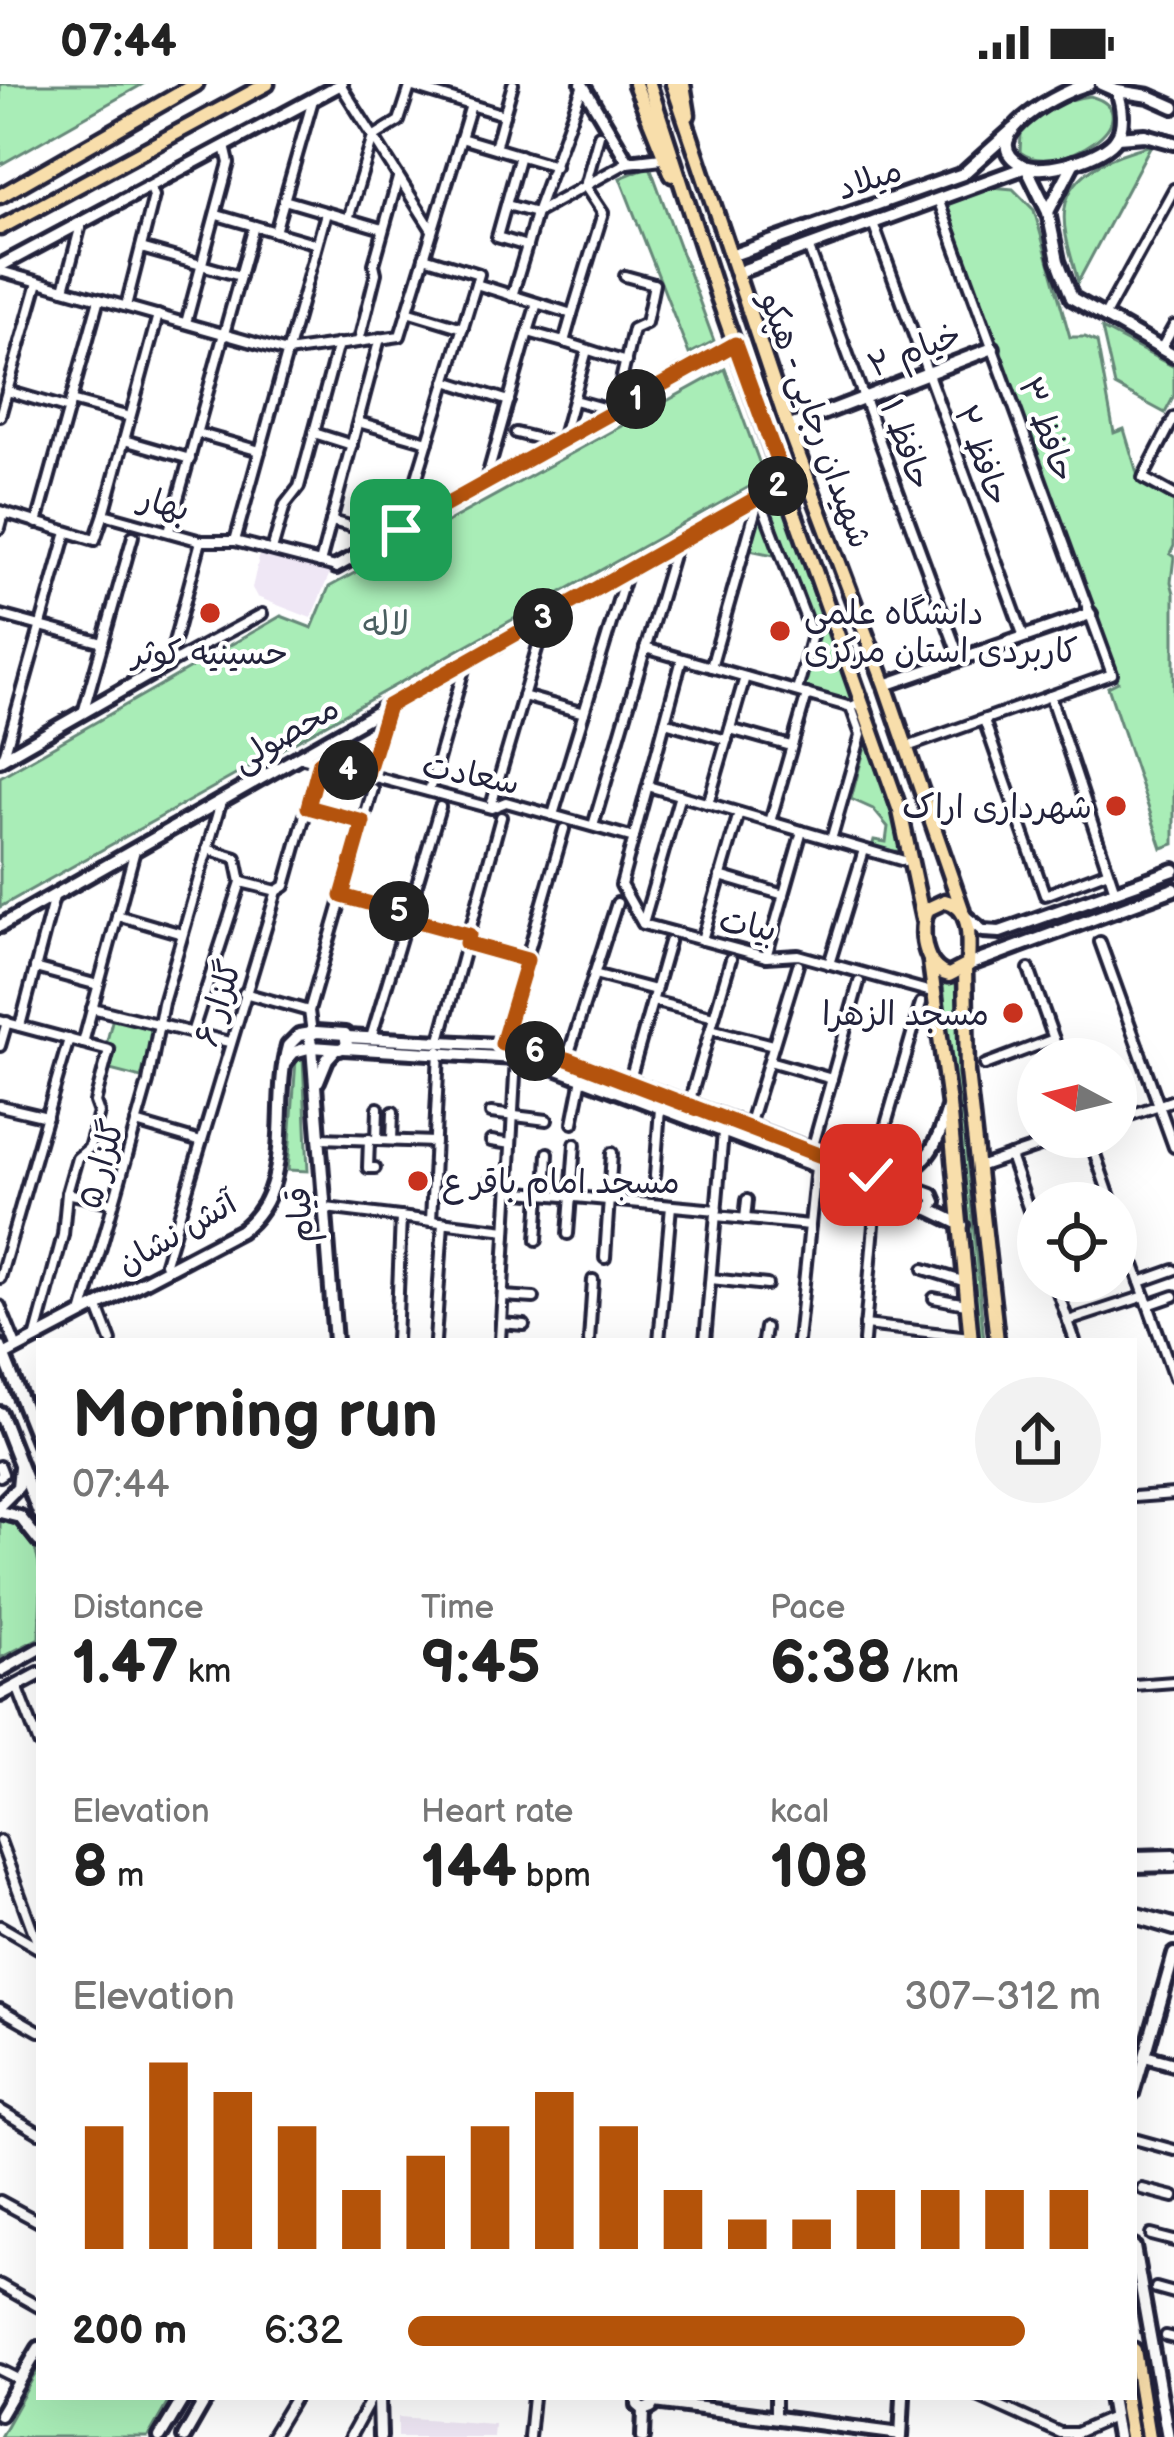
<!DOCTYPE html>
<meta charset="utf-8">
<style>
body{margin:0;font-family:"Balsamiq Sans","Playpen Sans Arabic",sans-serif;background:#f2f2f2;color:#222;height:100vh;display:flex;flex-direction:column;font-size:45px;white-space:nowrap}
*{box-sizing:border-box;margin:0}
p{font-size:39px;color:#767676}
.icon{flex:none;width:66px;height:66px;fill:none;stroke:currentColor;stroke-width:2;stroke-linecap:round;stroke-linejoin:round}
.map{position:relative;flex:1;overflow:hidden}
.drawer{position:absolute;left:36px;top:1254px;width:1101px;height:1062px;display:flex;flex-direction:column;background:#fff;border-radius:0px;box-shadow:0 12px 48px #0002}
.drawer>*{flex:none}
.needle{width:78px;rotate:277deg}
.fabs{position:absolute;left:1017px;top:954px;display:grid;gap:24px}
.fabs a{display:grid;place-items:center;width:120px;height:120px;border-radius:50%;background:#fff;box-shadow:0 12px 48px #0002;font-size:60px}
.pin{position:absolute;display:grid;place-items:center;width:102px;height:102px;color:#fff;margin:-51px;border-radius:24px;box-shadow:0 6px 18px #0006}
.km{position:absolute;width:60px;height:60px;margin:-30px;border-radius:50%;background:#222;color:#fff;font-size:33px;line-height:60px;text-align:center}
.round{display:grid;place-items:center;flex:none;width:126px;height:126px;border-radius:63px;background:#f2f2f2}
.headline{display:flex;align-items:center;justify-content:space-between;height:204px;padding:0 36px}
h1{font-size:66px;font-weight:600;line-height:90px}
.metrics{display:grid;grid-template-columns:repeat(3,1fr);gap:18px;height:204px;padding:12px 36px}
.metrics div{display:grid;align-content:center}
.metrics b{font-size:60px;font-weight:600}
.metrics small{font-size:33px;font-weight:400}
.metrics p{font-size:33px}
.chart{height:336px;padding:24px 36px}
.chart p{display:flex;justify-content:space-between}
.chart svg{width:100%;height:216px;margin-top:12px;stroke:#b45309;stroke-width:6}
ul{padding:0 36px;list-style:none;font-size:39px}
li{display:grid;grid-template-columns:192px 144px 1fr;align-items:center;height:90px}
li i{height:30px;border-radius:15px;background:#b45309}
.status{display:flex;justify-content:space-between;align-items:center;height:84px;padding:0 60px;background:#fff;direction:ltr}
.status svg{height:33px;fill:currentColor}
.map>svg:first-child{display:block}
</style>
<div class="status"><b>07:44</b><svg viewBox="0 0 49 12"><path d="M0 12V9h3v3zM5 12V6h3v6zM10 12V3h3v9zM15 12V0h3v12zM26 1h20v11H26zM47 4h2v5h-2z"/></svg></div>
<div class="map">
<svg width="1174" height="2353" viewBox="0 0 1174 2353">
<rect width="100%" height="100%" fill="#fff"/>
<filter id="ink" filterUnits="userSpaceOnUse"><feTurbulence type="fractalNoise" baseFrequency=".00833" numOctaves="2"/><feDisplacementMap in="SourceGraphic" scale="24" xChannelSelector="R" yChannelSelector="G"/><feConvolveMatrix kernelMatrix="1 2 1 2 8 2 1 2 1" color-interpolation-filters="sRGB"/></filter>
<g filter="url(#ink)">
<!-- built -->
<g fill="#efe7f5">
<polygon points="261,465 332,484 311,534 257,513 252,504"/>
<polygon points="398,2333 494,2340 493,2353 398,2353"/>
</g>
<!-- green -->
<g fill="#a9edb7" stroke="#668879" stroke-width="3">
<polygon points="0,0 143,0 0,81"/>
<path d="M1090,12C1156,31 1057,97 1020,68L1021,50C1039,30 1063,15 1090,12Z"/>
<path d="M1151,61L1078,198C1073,176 1061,147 1065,124C1070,85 1120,69 1151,61Z"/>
<polygon points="647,83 651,85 714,257 689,270 620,94"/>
<polygon points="991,103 1013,105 1034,126 1070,253 1085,253 1097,258 1114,349 1124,345 1140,399 1174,417 1174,462 1170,470 1174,473 1171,498 1174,509 1174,760 1162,764 1108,603 1118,598 944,121"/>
<polygon points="1102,245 1174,283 1174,312 1165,329 1115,302"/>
<polygon points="725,285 765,394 0,823 0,693 281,532 312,544 329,503"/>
<polygon points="779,410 854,614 845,617 804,605 817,549 788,474 750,466 765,415"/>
<polygon points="869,648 902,756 900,768 872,763 874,756 886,758 888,743 873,725 851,715"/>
<polygon points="960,899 959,988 984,1257 977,1257 943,900"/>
<polygon points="113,933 154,944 141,994 110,986 116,964 106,961"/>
<polygon points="303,974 308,1087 288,1086 296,976"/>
<path d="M0,1437C53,1443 39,1515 39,1554L0,1574Z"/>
<polygon points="39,2283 39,2313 171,2313 148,2353 0,2353"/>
</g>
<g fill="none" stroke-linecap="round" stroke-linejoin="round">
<defs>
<g id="minor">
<polyline points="340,0 432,146"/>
<polyline points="410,2 471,21"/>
<polyline points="504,31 513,0"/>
<polyline points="495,64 504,31 471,21 461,54 555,82"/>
<polyline points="284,116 383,145"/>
<polyline points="507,121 536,129 527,162 497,153 520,71"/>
<polyline points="538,128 628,78"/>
<polyline points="536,129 583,1"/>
<polyline points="217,131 317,160"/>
<polyline points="348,135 373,53 399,37 411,0"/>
<polyline points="873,139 1024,553"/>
<polyline points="275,148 313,16"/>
<polyline points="808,162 960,575"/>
<polyline points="141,164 240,192"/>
<polyline points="0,187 287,268 400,252 461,54"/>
<polyline points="476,200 572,230 564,258 528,248 537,219"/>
<polyline points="64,205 82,137"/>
<polyline points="512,212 527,162"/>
<polyline points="126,222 154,112 150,102"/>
<polyline points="407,227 463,244"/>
<polyline points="572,230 603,129 585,102 599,51"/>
<polyline points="1104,233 1174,105"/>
<polyline points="186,239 229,79 225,62"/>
<polyline points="359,257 376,189 374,180 398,94"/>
<polyline points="564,258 626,278"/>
<polyline points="1161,265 1174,242"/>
<polyline points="446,297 509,317"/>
<polyline points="7,307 69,325"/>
<polyline points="574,316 614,327 633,245 646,239 654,200 625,192"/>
<polyline points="71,317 130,333"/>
<polyline points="0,332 38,198"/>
<polyline points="1174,334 1143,394 1174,411"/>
<polyline points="358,338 428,358"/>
<polyline points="197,349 260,367"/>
<polyline points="314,349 352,361"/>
<polyline points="516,349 555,359"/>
<polyline points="124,356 190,375"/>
<polyline points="562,356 587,266"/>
<polyline points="485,400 528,248"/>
<polyline points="759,412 812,551 797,607"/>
<polyline points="0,427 95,456 104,430 201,457 235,457 336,483"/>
<polyline points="104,430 158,231"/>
<polyline points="331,437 388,452"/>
<polyline points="37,439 99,215"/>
<polyline points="0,444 4,429"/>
<polyline points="401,446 479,190 424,173"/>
<polyline points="169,447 254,142"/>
<polyline points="235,457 326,129"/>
<polyline points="272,466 285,421 299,403 338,260"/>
<polyline points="320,479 380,254"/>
<polyline points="0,531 103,559"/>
<polyline points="645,564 851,623 863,618"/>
<polyline points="682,575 621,801 643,840 766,873 798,871 935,909"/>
<polyline points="168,580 201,457"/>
<polyline points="169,580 262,530"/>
<polyline points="711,583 759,414"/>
<polyline points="523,612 584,629"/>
<polyline points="1050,612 1115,807"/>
<polyline points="83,629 133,452"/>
<polyline points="984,636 1045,811 1108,787"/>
<polyline points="665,638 727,656"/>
<polyline points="730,645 791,662"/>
<polyline points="907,663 1112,590 938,115"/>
<polyline points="4,672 67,448"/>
<polyline points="300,673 491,724 506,718 634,754"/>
<polyline points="367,690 387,624"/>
<polyline points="648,702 911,779"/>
<polyline points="429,707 466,578"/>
<polyline points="708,720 745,593"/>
<polyline points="491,722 546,534"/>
<polyline points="307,723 363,738"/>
<polyline points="553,731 627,487"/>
<polyline points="770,738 807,610"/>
<polyline points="593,742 676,461"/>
<polyline points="831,756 861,651 851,623"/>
<polyline points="720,792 784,811"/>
<polyline points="241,798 277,807"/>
<polyline points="342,812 408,830"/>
<polyline points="117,831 182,850"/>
<polyline points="407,834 469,851"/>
<polyline points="643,839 680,711"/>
<polyline points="702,856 739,729"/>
<polyline points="1100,858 1174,1063"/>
<polyline points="467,859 527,876"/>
<polyline points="766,873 802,747"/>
<polyline points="829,880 864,766"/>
<polyline points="35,884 98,901"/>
<polyline points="1029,885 1061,975"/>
<polyline points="594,890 655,906"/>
<polyline points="244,909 309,927"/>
<polyline points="652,917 714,933"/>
<polyline points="92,924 229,958"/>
<polyline points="0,937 109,966 95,1018 99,1029 89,1064 77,1074 67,1109 63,1151 35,1255"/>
<polyline points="20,942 54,813"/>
<polyline points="711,945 773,961"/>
<polyline points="192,949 241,798 236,774 207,765"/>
<polyline points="312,949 309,927 373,705"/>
<polyline points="371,954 440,723"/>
<polyline points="440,956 501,733"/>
<polyline points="83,959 135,766"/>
<polyline points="502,960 564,745"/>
<polyline points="0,962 7,938"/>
<polyline points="567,975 617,819"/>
<polyline points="769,977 832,995"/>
<polyline points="985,981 1054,955"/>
<polyline points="629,999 669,858"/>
<polyline points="0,1022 47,1033"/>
<polyline points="688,1023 731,875"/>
<polyline points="491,1029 547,1036"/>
<polyline points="1116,1036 1174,1016"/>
<polyline points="136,1039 201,1058"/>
<polyline points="573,1039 582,994"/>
<polyline points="748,1045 798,881"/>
<polyline points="1089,1053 1112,1119"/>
<polyline points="321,1054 435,1058"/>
<polyline points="369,1055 368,1084 375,1084"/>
<polyline points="377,1056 378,1024"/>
<polyline points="392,1056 393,1028"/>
<polyline points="491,1057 511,1060"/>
<polyline points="811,1069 859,898"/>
<polyline points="1010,1072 1038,1152"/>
<polyline points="978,1083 1067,1053"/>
<polyline points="872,1089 921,919"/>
<polyline points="655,1092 660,1024"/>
<polyline points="489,1098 509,1101"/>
<polyline points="509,1107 717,1126"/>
<polyline points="67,1109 113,1119"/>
<polyline points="546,1110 548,1069"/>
<polyline points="326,1124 506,1146"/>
<polyline points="1116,1130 1174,1294"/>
<polyline points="716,1132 810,1141"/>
<polyline points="745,1135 747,1116"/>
<polyline points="431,1137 439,967"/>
<polyline points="568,1150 575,1060"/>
<polyline points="537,1156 540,1110"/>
<polyline points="605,1174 612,1069"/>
<polyline points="165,1179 277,807 285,802 320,678"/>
<polyline points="924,1185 966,1198"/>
<polyline points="0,1194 69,955"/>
<polyline points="711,1195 767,1201"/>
<polyline points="1054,1197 1075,1257"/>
<polyline points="1140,1198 1174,1186"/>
<polyline points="503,1212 534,1214"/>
<polyline points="934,1214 966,1220"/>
<polyline points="1148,1221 1174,1212"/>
<polyline points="0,1222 17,1264"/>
<polyline points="98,1223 111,1257"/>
<polyline points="82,1230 148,998 163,919 221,718"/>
<polyline points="1068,1237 1145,1212"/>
<polyline points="501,1239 524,1241"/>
<polyline points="865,1241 970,1253"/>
<polyline points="396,1257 401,1133"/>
<polyline points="435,1257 443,1139"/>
<polyline points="500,1257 516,974"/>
<polyline points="589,1257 593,1196"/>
<polyline points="659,1257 671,1122"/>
<polyline points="705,1257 723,1048"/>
<polyline points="763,1257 765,1244"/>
<polyline points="798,1257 816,1083"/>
<polyline points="864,1257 877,1106"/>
<polyline points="0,1382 3,1390 0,1392"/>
<polyline points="1134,1413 1174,1410"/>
<polyline points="1134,1601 1174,1598"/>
<polyline points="17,1602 39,1660"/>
<polyline points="0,1757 39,1863"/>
<polyline points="1134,1828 1174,1839"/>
<polyline points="1134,1834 1174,1846"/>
<polyline points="0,1842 38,1864"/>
<polyline points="0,1925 39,1947"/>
<polyline points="1134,2010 1145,1972"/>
<polyline points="0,2026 39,2049"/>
<polyline points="1134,2055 1174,2066"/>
<polyline points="1142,2105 1174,2113"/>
<polyline points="0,2117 39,2138"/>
<polyline points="1151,2151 1174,2157"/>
<polyline points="0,2201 39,2223"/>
<polyline points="1156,2204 1174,2209"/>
<polyline points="1166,2252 1174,2254"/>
<polyline points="0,2286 20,2296"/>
<polyline points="775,2313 775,2334"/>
<polyline points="980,2313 1060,2349 1076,2349 1113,2333"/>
<polyline points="271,2353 295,2313"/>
<polyline points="350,2353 372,2313"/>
<polyline points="529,2353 533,2313"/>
</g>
<g id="tertiary">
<polyline points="582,0 628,78 662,74"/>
<polyline points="1026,83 1048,128 1058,177 1072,214 1174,272"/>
<polyline points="1048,128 1074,78"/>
<polyline points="0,182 341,0"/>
<polyline points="788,343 993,264"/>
<polyline points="336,483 735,260"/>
<polyline points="885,601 1090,530"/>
<polyline points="0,676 168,580"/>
<polyline points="0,842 785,397"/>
<polygon points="316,948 345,950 347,961 340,965 312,963 309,952"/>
<polyline points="347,953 517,962 567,975 932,1111 935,1118 929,1125"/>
<polyline points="344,964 516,974 555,984 929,1125 962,1141"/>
<polyline points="286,977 294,968 312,963 335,1257"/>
<polyline points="318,997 327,975 336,965"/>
<path d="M887,1095C927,1085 938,1060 948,1024"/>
<path d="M4,1271L240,1147C298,1105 271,1022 288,962L299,951L312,949"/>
<polyline points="0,1421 18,1403 20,1383"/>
<polyline points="0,1428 20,1433 39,1457"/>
<polyline points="1134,1773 1174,1772"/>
<polyline points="1134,1782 1174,1781"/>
<polyline points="1174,1870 1145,1972 1174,1980"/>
<polyline points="379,2313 380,2353"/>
<polyline points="638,2313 638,2321 644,2326 652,2323 655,2316"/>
<polyline points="655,2318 901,2350"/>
<polyline points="0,2330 39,2264"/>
<polyline points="643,2353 644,2326"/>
<polyline points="901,2353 903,2313"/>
</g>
<g id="secondary">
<path d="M1089,0C1066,5 970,53 1022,81C1042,92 1106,73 1117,53C1125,40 1122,21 1117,7L1101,0"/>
<polyline points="1117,7 1149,12 1174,23"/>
<polyline points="1117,53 1145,51 1174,59"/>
<polyline points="730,172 963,90 1013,45"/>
<polyline points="736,189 1026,83"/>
<polyline points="966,833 983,847 1000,848 1174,786"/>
<polyline points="968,881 1174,805"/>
<polyline points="0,1262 39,1360"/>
<polyline points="0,1329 39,1429"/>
<polyline points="0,1587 39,1565"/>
<polyline points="0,1611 39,1590"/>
<polyline points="1134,2163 1168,2353"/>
<polyline points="1110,2313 1117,2353"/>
<polyline points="160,2353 184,2313"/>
<polyline points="184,2353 207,2313"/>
</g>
<g id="primary">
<polyline points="635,0 672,91"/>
<polyline points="649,0 718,213 900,727 923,835"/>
<polyline points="673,0 788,343 885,601 962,825"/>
<polyline points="683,0 688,31"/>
<polyline points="0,112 196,0"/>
<polyline points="0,144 267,0"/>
<path d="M945,817C973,823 969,857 968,881L949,891C924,885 918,846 928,825Z"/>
<polyline points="930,878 949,1020 971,1257"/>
<polyline points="965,884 967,988 997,1257"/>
<polyline points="1134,2266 1148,2353"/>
<polyline points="1124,2313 1131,2353"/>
</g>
</defs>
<!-- minor casing -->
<use href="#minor" stroke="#22223b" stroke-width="16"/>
<!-- tertiary casing -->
<use href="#tertiary" stroke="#22223b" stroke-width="20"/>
<!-- secondary casing -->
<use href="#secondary" stroke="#22223b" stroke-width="20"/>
<!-- primary casing -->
<use href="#primary" stroke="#22223b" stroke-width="21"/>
<!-- minor -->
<use href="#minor" stroke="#fff" stroke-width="8"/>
<!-- tertiary -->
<use href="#tertiary" stroke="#fff" stroke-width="10"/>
<!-- secondary -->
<use href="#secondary" stroke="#fff" stroke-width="10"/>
<!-- primary -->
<use href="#primary" stroke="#f8deab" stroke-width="12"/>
</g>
</g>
<g fill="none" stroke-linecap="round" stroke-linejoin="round" filter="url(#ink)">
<defs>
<polyline id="route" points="401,446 735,260 785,398 388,622 367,690 320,678 308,723 363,738 342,812 408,830 407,834 469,851 466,859 527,876 502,960 567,975 871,1091"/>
</defs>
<!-- route casing -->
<use href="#route" stroke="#fff" stroke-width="24"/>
<!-- route -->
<use href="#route" stroke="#b45309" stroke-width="15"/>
</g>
<!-- markers -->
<g fill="#c8321e" stroke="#fff" stroke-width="4.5">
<circle cx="210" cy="529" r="12"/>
<circle cx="780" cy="547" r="12"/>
<circle cx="1116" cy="722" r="12"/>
<circle cx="1013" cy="929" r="12"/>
<circle cx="418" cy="1097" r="12"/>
</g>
<g text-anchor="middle" stroke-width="9" stroke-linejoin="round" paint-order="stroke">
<!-- street labels -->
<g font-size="33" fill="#22223b" stroke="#fff">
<text transform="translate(869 94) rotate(-19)" y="12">میلاد</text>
<text transform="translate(914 265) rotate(-21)" y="12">خیام ۲</text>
<text transform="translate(817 336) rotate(70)" y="12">شهیدان رجایی - هپکو</text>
<text transform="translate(1048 345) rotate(70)" y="12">حافظ ۳</text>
<text transform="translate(907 360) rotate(70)" y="12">حافظ ۱</text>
<text transform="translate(983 371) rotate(70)" y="12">حافظ ۲</text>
<text transform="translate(165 419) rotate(16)" y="12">بهار</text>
<text transform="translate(285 649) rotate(-30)" y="12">محصولی</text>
<text transform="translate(471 689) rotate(11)" y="12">سعادت</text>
<text transform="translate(748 840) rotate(11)" y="12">بیات</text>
<text transform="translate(217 919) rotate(-73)" y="12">گلزار ۶</text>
<text transform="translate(100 1080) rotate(-74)" y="12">گلزار ۵</text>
<text transform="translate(299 1131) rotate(-94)" y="12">قیام</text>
<text transform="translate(176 1148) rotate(-30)" y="12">آتش نشان</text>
</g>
<!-- poi labels -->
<g font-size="33" fill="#22223b" stroke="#fff" text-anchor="start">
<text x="804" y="540">دانشگاه علمی<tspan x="804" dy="38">کاربردی استان مرکزی</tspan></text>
<text x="210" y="580" text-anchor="middle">حسینیه کوثر</text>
<text x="1092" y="734" text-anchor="end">شهرداری اراک</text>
<text x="989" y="941" text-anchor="end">مسجد الزهرا</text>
<text x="442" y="1109">مسجد امام باقر ع</text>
</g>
<!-- park labels -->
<g font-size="33" fill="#4a5f60" stroke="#fff">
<text x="386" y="551">لاله</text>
</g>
</g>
</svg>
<div class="fabs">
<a><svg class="needle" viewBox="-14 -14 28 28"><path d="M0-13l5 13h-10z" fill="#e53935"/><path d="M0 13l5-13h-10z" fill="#767676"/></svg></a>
<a><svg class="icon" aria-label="locate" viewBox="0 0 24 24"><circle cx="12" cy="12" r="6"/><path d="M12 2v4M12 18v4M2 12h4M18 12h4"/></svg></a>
</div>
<div class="pin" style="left:401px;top:446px;background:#1e9e55"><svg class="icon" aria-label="arrive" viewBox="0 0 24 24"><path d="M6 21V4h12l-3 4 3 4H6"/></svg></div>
<div class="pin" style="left:871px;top:1091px;background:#d93025"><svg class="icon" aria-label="check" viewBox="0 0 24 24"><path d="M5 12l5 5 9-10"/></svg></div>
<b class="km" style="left:636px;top:315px">1</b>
<b class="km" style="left:778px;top:402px">2</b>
<b class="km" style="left:543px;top:534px">3</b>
<b class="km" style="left:348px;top:686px">4</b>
<b class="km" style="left:399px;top:827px">5</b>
<b class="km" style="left:535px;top:967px">6</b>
<section class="drawer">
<div class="headline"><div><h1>Morning run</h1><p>07:44</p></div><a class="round"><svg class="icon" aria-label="share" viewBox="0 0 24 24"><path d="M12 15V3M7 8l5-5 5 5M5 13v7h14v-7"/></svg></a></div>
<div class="metrics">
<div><p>Distance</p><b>1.47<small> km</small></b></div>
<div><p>Time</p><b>9:45</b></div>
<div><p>Pace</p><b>6:38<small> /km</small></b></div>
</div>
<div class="metrics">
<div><p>Elevation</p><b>8<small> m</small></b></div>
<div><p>Heart rate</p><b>144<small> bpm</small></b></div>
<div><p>kcal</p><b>108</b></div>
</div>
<div class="chart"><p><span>Elevation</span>307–312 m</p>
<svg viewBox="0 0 160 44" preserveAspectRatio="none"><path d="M5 44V19M15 44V6M25 44V12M35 44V19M45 44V32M55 44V25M65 44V19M75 44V12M85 44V19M95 44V32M105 44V38M115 44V38M125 44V32M135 44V32M145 44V32M155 44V32"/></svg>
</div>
<ul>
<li><b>200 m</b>6:32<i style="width:89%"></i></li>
</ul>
</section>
</div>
